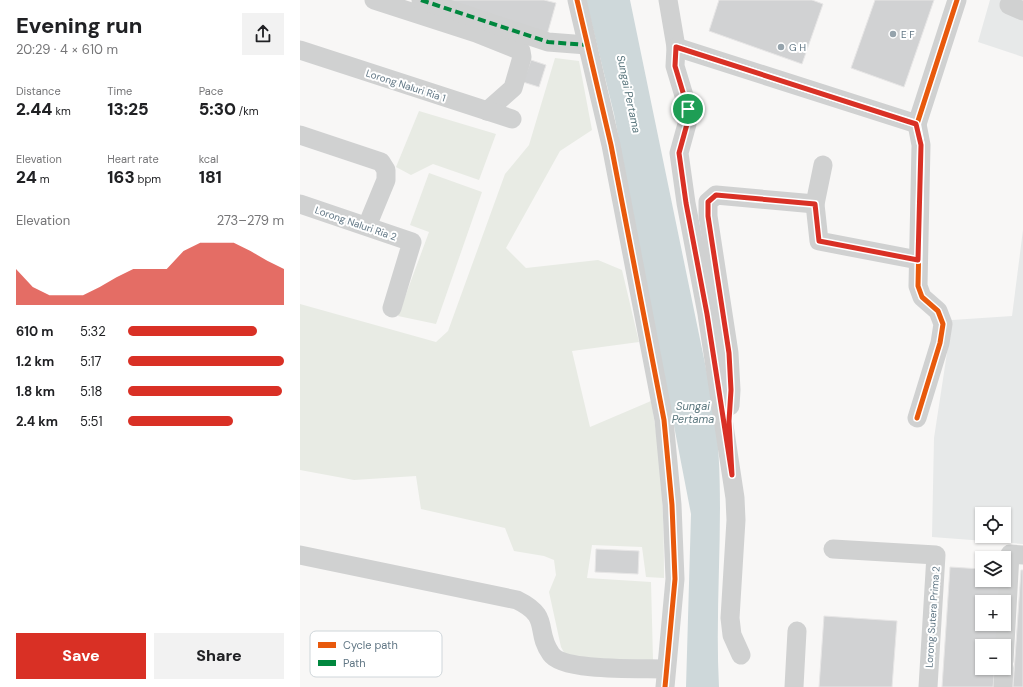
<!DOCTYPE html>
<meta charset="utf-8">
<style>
body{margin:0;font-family:"DM Sans",sans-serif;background:#f2f2f2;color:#202124;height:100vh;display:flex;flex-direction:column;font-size:15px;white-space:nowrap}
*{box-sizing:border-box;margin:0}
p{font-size:13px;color:#757577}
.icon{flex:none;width:22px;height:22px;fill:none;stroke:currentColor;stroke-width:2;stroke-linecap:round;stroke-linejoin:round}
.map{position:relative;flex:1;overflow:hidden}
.sheet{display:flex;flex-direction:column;background:#fff;width:300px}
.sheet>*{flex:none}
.controls{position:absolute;left:675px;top:507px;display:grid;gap:8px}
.controls a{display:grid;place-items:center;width:36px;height:36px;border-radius:0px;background:#fff;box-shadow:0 1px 3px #0004;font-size:20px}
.pin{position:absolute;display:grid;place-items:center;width:34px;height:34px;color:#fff;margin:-17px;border:2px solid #fff;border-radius:50%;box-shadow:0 1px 4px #0007}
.round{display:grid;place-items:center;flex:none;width:42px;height:42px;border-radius:0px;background:#f2f2f2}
.headline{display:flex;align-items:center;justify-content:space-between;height:68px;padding:0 16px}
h1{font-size:22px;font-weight:800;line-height:30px}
.metrics{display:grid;grid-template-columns:repeat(3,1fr);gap:6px;height:68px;padding:4px 16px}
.metrics div{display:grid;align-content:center}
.metrics b{font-size:17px;font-weight:800}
.metrics small{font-size:11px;font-weight:400}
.metrics p{font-size:11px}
.chart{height:112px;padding:8px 16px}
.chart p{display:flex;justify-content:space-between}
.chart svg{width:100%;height:72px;margin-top:4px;fill:#d93025;opacity:.7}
.primary-button{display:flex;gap:8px;margin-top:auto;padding:8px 16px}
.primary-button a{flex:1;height:46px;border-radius:0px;background:#d93025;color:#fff;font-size:16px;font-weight:800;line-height:46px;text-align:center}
.primary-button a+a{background:#f2f2f2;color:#202124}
ul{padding:0 16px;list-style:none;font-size:13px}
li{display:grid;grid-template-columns:64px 48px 1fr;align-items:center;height:30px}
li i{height:10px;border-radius:5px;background:#d93025}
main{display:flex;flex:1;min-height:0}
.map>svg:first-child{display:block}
</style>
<main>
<section class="sheet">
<div class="headline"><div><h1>Evening run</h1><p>20:29 · 4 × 610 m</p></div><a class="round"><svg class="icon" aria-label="share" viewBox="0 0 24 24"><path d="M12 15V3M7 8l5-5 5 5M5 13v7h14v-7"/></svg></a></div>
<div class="metrics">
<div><p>Distance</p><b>2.44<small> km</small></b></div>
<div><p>Time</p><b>13:25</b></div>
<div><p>Pace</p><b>5:30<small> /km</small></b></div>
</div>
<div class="metrics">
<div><p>Elevation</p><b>24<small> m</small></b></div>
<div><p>Heart rate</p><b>163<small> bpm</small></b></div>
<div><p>kcal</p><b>181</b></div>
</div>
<div class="chart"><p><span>Elevation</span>273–279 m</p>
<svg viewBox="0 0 160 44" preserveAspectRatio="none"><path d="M0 44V22L10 33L20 38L30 38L40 38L50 33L60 27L70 22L80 22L90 22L100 11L110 6L120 6L130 6L140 11L150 17L160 22V44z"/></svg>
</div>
<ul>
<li><b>610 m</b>5:32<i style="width:83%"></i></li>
<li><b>1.2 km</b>5:17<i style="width:100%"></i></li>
<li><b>1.8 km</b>5:18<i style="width:99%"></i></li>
<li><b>2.4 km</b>5:51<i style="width:67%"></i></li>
</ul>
<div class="primary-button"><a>Save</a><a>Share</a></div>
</section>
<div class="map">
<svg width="723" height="687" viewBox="0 0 723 687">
<rect width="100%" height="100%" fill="#f8f7f6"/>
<!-- built -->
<g fill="#e7e9e9" fill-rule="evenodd">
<polygon points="690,0 723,0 723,57 678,42"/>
<path d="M723,230V544L632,537L634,438L652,320L712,316ZM682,514H704V536H682Z"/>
</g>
<!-- green -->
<g fill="#e8ebe4">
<path d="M255,58L279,61L292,130L260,151L206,248L226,268L298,260L322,270L339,342L272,351L290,427L351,401C362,459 364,519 364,578L346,577L342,547L292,545L287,578L351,582L353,660L267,658L261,647L249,592L256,575L254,560L244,556L214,551L205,528L121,509L116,476L54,480L0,470V304L136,342L148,331L205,174L229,145Z"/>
<polygon points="119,111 196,134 179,180 133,164 111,175 96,167"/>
<polygon points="129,173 182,192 136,324 98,316 129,232 110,225"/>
</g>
<!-- water -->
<path fill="#ced8da" d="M286,0H330L414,407C427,500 414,594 419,687H386L391,514L314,114Z"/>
<!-- building -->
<g fill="#d1d2d3" stroke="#e7e6e6">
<polygon points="143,0 244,0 256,3 247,35"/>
<polygon points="419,0 512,0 523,4 502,64 409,31"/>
<polygon points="575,0 634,0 604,87 551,68"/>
<polygon points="231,60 246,65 239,87 223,82"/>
<polygon points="296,549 339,551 338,574 295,572"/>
<polygon points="650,567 682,569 682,580 701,580 699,602 682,602 682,624 698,624 696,646 682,646 682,668 695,668 693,687 642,687"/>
<polygon points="721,570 723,570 723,687 713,687"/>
<polygon points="524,616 597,621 592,687 519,687"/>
</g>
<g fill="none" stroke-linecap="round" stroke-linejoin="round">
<!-- minor -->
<g stroke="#d0d1d1" stroke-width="19">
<polyline points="74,0 176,33 221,51 222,57 213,88 187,111"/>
<polyline points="121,0 248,42 287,45"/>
<polyline points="277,0 311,145 364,420 372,505 375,579 365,687"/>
<polyline points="368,0 376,47 375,66 388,109 387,124 379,153 386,203 407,314 435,498 436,520 430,618 432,635 441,655"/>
<polyline points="709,5 723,11"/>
<polyline points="376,47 617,124 657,0"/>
<polyline points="0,50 212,119"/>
<polyline points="617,124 621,145 618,286 622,297 638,311 643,324 640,343 617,418"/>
<polyline points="0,135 81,162 86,170 86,180 67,226"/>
<polyline points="523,165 515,204 519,241 618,260"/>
<polyline points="0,204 112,242 92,308"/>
<polyline points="430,406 431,390 429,353 408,216 408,202 416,195 515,204"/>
<polyline points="533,549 636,555 628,687"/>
<path d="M0,555L217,600C252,617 234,630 251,654C263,672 343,668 366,669"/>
<polyline points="704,661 710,554 723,555"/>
<polyline points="494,687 497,631"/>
<polyline points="703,687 704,668"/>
</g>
<!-- quiet -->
<polyline stroke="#00873e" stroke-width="4" stroke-dasharray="8 4" stroke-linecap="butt" points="121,0 248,42 287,45"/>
<defs>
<g id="cycleway">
<polyline points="277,0 311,145 364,420 372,505 375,579 365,687"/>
<polyline points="376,47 617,124 657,0"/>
<polyline points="617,124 621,145 618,286 622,297 638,311 643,324 640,343 617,418"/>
</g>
</defs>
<!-- cycleway casing -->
<use href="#cycleway" stroke="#fff" stroke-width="8"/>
<!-- cycleway -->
<use href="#cycleway" stroke="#e8590c" stroke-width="5"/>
</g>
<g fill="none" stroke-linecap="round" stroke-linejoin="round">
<defs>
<polygon id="route" points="376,47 616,124 621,145 618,260 519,241 515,204 416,195 408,202 408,216 429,353 431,390 429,421 432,475 407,314 386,203 379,153 387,124 388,109 375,66"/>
</defs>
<!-- route casing -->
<use href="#route" stroke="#fff" stroke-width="8"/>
<!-- route -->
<use href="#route" stroke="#d93025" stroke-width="5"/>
</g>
<!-- markers -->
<g fill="#95a3ac" stroke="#fff" stroke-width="1.5">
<circle cx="593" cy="34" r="4"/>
<circle cx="481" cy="47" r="4"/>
</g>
<g text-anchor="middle" stroke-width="4" stroke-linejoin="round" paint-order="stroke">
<!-- poi labels -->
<g font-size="10" fill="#607684" stroke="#fff" text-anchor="start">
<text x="601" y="38">E F</text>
<text x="489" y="51">G H</text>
</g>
<!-- street labels -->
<g font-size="10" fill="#607684" stroke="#fff">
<text transform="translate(106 85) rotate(18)" y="4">Lorong Naluri Ria 1</text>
<text transform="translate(56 223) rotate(19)" y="4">Lorong Naluri Ria 2</text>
<text transform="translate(632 617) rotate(-86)" y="4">Lorong Sutera Prima 2</text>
</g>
<!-- water labels -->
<g font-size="11" font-style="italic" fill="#5b777e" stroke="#fff">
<text transform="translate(329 94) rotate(78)" y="4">Sungai Pertama</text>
<text x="393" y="410">Sungai<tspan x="393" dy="13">Pertama</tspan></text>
</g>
</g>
<!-- legend -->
<rect x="10" y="631" width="132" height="46" rx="6" fill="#fff" stroke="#cfd6da" stroke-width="1"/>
<rect x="18" y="642" width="18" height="6" fill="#e8590c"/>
<rect x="18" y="660" width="18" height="6" fill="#00873e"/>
<g font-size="11" fill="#607684">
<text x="43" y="649">Cycle path</text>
<text x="43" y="667">Path</text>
</g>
</svg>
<div class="controls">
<a><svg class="icon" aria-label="locate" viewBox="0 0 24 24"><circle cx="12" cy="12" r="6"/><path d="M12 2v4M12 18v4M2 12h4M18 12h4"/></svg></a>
<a><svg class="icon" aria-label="layers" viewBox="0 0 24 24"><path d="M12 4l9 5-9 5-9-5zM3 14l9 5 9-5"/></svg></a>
<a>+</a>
<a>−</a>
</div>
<div class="pin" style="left:388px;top:109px;background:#1e9e55"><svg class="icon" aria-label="arrive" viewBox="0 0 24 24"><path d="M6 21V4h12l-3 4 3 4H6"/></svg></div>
</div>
</main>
